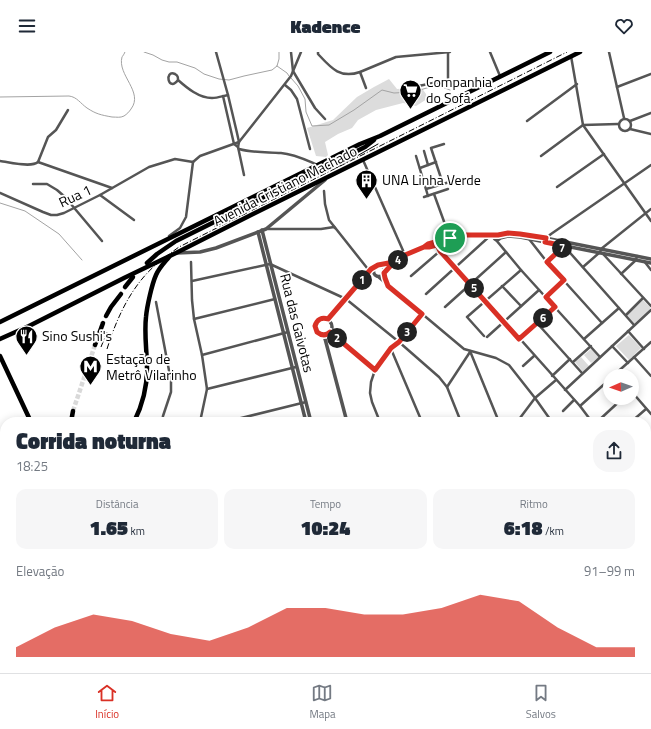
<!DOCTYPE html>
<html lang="pt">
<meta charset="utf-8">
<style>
body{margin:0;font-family:"Titillium Web",sans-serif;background:#f6f6f7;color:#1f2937;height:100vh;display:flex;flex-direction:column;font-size:15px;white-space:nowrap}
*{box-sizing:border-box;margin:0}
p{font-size:13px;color:#747a83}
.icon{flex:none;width:22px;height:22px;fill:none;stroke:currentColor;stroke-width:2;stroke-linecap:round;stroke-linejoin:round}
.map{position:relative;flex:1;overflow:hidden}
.details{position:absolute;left:0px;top:365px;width:651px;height:256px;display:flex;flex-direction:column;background:#fff;border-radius:16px 16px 0 0;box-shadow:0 2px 10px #0003}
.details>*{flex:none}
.needle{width:26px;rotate:268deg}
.controls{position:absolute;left:603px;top:317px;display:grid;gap:8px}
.controls a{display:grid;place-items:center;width:36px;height:36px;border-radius:50%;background:#fff;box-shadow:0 2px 10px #0003;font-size:20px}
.pin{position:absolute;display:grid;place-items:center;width:34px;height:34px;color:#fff;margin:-17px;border:2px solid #fff;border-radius:50%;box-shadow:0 1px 4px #0007}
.km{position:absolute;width:20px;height:20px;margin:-10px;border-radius:50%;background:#222;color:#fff;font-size:11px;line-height:20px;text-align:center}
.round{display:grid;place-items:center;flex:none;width:42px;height:42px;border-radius:16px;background:#f6f6f7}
.summary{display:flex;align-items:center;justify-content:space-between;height:68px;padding:0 16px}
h1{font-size:22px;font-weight:800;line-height:30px}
.stats{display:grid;grid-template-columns:repeat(3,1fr);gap:6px;height:68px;padding:4px 16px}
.stats div{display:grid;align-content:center;border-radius:10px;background:#f6f6f7;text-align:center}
.stats b{font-size:20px;font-weight:800}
.stats small{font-size:11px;font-weight:400}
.stats p{font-size:11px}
.chart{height:112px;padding:8px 16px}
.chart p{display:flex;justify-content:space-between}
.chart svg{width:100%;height:72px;margin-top:4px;fill:#d93025;opacity:.7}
header{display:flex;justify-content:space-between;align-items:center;height:52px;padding:0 16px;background:#fff;font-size:18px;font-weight:800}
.tab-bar{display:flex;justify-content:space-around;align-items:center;height:56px;border-top:1px solid #e0e1e3;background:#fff;font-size:11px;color:#747a83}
.tab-bar a{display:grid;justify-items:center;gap:2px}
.tab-bar .selected{color:#d93025}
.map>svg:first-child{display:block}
</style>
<header><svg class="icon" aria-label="menu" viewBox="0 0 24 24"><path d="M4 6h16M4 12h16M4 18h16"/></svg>Kadence<svg class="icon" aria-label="heart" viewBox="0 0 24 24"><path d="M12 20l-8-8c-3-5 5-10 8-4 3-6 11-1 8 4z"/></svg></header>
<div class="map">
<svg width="651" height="621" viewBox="0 0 651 621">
<rect width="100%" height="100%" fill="#fff"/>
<!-- green -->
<g fill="#dcdcdc">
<polygon points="389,27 397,37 421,35 426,42 427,47 416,54 403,51 376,58 358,68 352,76 338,82 325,90 328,103 326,105 316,104 307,76 333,68 357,45 374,35"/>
<polygon points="643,248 651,256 634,272 627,263"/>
<polygon points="629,283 641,296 629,308 616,294"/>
<polygon points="591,297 599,305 591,311 584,303"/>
<polygon points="581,305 589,314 583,320 575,310"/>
<polygon points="646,412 651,412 651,619 646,615"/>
<polygon points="362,616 398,616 395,621 358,621"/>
<polygon points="495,616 512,616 513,621 476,621"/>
</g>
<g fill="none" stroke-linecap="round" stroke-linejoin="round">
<!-- stream -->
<g stroke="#a3a3a3" stroke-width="1">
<polyline points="144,0 153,3 162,8 169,10 177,10 195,16 204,22 219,27 229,28 244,24 272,18 277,14 279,7 279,0"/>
<polyline points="277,14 287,21 289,24"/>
<polyline points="291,26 298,34 305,47 306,60 312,74 329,73 354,58 382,38 394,41 413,40 437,33 450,38"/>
<path d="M0,45L69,44C77,45 80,51 87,56C96,62 101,63 112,65C117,65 120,66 124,64C127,62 129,60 131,57C144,40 117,23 122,5C122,5 125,1 125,0"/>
<polyline points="0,151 25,159 59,182 82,208"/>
</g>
<!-- trunk-tunnel -->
<polyline stroke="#d9d9d9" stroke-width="4.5" stroke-dasharray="4.5 2" stroke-linecap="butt" points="73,359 95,293"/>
<!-- minor -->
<g stroke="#555" stroke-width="2.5">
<polyline points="216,0 228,43 237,81 239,90 238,95 244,123"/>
<polyline points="291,0 293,19 315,56 325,67"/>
<path d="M318,0V2C331,16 340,27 360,20L396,5L450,0"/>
<polyline points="490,0 500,24"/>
<polyline points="609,0 624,66"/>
<polyline points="571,4 583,73 651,169"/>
<polyline points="360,20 366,36"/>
<path d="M178,28C168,41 164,17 175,22C178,24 178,25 178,28C187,36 199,46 212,46C217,46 223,44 228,43"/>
<polyline points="285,33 291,38 297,47 310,97"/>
<polyline points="617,35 651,22"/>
<polyline points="409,36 433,31 448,30 448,1"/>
<polyline points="223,44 234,92 238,95"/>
<circle cx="625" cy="73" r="6"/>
<polyline points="527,69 577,32"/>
<polyline points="630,69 651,61"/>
<polyline points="630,77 651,82"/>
<path d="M239,97C253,101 266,100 281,101C294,102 306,108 318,113"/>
<polyline points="424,99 428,113"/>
<polyline points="416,104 428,144"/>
<polyline points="541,104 583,73 618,72"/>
<polyline points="363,108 405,203"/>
<path d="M0,109C9,110 31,116 38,110L112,136"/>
<polyline points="38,110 48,85 56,78 68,58"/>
<polyline points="193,110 200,104 239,90 291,24 301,0"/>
<polyline points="420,116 436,110"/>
<polyline points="33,132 47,132 57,138 65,145 102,189"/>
<polyline points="443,132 431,96 444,92"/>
<polyline points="557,135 604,102"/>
<polyline points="426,137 453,129"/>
<polyline points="324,139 325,152 329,168 371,221"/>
<polyline points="0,141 43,160 51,163 57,163 64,161 100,143 149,115 175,107 193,110"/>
<polyline points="434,142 450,186"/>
<polyline points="100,143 134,168"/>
<polyline points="424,145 448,137"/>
<polyline points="267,177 321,177 334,175 335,176"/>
<polyline points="169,184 180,176 186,165 193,110"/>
<polyline points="529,187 547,210 602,271"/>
<polyline points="496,188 521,218 600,305"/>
<polyline points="545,190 546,186 551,182 651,113"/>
<polyline points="437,193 440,199 504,269 580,354 592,370"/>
<polyline points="600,201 601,197 651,157"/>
<polyline points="604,203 651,254"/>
<polyline points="644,209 651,218"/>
<polyline points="191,210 192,248 194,267 202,303 207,337 200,370"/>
<polyline points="547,210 564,194 634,273"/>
<polyline points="583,215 599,201"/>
<polyline points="384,221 384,224 387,233"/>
<polyline points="621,222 636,208 637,204"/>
<polyline points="377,224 464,297 496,306 509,313 535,346 552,370"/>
<polyline points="411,224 440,199"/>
<polyline points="192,229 270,212 346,247 399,290 439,325 447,335 461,370"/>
<polyline points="502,234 521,254"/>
<polyline points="426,242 491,183"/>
<polyline points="546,245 564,228"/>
<polyline points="156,250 171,329 171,340 163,364 162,370"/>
<polyline points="445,255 506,200"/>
<polyline points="626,263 643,246"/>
<polyline points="194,267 275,247"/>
<polyline points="537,271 582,321"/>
<polyline points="628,279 644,297"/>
<polyline points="330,280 375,318"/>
<polyline points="484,284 467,265 521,218"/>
<polyline points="487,285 539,238"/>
<polyline points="519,287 555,255"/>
<polyline points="584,287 619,256"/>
<polyline points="612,294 628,311"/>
<polyline points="391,297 422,370"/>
<polyline points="470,299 499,370"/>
<polyline points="202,303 288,280"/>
<polyline points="634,305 651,324"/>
<polyline points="573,310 591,294"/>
<polyline points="523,314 534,304"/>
<polyline points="552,324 570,307"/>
<polyline points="613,324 651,290"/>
<polyline points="447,335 470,300"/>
<polyline points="207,337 296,315"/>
<polyline points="565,338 651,258"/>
<polyline points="632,340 651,362"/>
<polyline points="580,354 610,327"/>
<polyline points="563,359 574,348"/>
<polyline points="225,370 306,350"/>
<polyline points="380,370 372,350 370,341 371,330 375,318 391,296 399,290 422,262"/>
<polyline points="517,370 535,346 556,328"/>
<polyline points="597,370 623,346"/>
<polyline points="631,370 646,357"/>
<polyline points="646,387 651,383"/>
<polyline points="646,391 651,397"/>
<polyline points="646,408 651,408"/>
<polyline points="0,427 5,429"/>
<polyline points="0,450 5,446"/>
<polyline points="33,616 45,621"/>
<polyline points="231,616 233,621"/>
<polyline points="258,616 259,621"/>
<polyline points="294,616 297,621"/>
<polyline points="645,616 650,621"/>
<polyline points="354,621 358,616"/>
<polyline points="558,621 558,616"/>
</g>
<!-- tertiary -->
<g stroke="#555" stroke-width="3.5">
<polyline points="262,178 311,370"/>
<polyline points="258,180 306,370"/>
<circle cx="497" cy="185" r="3"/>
<polyline points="498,183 508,181 520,181 651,207"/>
<polyline points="500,186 508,184 520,185 651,211"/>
<polyline points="424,195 429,195 465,186 470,184"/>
<polyline points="177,201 200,200 216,196 266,177 325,128"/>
<polyline points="380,213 394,210 405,203 424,195 428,192 464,183 496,182"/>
<circle cx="379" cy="219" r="5.5"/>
<polyline points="385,220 394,211"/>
<circle cx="324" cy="275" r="8"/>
<polyline points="328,267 346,247 369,219 375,215"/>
<polyline points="324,283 347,370"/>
</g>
<!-- secondary -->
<g stroke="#222" stroke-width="4">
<polyline points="577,616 586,621"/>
<polyline points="21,621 34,616"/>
</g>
<!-- trunk -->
<g stroke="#000" stroke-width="4.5">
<polyline points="147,211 157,202 176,189 365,95 374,88"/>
<polyline points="125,235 133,225"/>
<polyline points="106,264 111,255 121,242"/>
<polyline points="0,270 360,92 380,84 550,0"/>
<polyline points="0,287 29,274 124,226 176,201 251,163 580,0"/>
<polyline points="95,293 103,271"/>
<polyline points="0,304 31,370"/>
<polyline points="71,370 73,359"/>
<path d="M134,370C142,354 147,335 147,317C147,299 144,282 146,265C147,254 152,232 156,223C159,216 164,211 169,205"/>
<polyline points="0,468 5,466"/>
<polyline points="0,480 5,485"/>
<polyline points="0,520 5,507"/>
<polyline points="0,529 5,532"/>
<polyline points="0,557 5,545"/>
<polyline points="0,576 5,583"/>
<polyline points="0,602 5,597"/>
<polyline points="88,616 94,621"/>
<polyline points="120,616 127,621"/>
</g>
<!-- tram -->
<g stroke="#000" stroke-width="1">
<polyline points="336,116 378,92"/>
<polyline points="215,174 245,162"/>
</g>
<!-- rail -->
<g stroke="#000" stroke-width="1" stroke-dasharray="6 2 1 2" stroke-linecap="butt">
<polyline points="101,295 107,280"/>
<path d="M107,297C117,265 132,232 159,210C165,205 172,200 179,195L567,0"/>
</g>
</g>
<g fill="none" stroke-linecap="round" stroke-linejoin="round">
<defs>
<path id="route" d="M450,186L428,192L424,195L405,203L394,210L378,213L371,217L328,267C322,265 317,267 315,274L317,280C322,284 326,284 330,280L375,318L391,296L399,290L422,262L388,234L385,226L384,221L394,210L405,203L424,195H429L437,193L440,199L519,287L555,255L546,245L564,228L547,210L564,194L545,190L546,186L520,182L508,181L498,183H464L450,186"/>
</defs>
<!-- route casing -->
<use href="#route" stroke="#fff" stroke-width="8"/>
<!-- route -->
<use href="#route" stroke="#d93025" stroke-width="5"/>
</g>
<!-- icons -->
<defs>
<symbol id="supermarket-pin" viewBox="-11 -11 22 30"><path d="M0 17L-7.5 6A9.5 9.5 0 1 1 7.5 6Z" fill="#000" stroke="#fff"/><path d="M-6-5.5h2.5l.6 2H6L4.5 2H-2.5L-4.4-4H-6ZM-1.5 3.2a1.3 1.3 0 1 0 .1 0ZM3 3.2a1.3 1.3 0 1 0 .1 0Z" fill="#fff"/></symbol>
<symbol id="building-pin" viewBox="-11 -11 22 30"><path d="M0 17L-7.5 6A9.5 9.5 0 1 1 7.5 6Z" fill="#000" stroke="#fff"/><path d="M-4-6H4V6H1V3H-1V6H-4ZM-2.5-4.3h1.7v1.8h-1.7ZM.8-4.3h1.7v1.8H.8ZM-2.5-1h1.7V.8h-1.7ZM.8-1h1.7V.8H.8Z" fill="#fff"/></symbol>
<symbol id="restaurant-pin" viewBox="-11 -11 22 30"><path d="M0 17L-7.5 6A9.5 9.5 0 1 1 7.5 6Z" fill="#000" stroke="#fff"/><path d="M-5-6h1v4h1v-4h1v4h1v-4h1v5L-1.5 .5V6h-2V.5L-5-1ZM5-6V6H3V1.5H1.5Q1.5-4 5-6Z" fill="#fff"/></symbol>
<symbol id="metro-pin" viewBox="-11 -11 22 30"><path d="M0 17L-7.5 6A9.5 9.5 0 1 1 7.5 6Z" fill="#000" stroke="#fff"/><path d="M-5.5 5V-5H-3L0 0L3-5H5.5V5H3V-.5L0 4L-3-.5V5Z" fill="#fff"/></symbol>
</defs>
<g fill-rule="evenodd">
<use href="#supermarket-pin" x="398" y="26" width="25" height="34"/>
<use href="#building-pin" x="354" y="116" width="25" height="34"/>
<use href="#restaurant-pin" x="14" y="272" width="25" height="34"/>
<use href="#metro-pin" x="78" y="302" width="25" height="34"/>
</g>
<g text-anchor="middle" stroke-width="3.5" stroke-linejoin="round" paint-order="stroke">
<!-- poi labels -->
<g font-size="14" fill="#000" stroke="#fff" text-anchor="start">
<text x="426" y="35">Companhia<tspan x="426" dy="16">do Sofá</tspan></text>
<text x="382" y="133">UNA Linha Verde</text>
<text x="42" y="289">Sino Sushi's</text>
<text x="106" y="312">Estação de<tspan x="106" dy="16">Metrô Vilarinho</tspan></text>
</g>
<!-- street labels -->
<g font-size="14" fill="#000" stroke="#fff">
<text transform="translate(285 134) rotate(-27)" y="5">Avenida Cristiano Machado</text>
<text transform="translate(75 144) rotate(-25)" y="5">Rua 1</text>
<text transform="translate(297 271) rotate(76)" y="5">Rua das Gaivotas</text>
</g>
</g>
</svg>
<div class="controls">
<a><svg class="needle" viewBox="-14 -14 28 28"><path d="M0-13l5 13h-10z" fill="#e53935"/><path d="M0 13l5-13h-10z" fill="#747a83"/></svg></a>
</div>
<div class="pin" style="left:450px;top:186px;background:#1e9e55"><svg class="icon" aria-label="arrive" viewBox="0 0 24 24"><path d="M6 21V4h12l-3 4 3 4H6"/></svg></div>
<b class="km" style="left:362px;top:228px">1</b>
<b class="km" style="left:337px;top:286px">2</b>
<b class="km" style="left:407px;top:280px">3</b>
<b class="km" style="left:398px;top:208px">4</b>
<b class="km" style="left:474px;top:236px">5</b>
<b class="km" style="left:543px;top:266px">6</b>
<b class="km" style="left:562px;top:196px">7</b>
<section class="details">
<div class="summary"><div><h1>Corrida noturna</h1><p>18:25</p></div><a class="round"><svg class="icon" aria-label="share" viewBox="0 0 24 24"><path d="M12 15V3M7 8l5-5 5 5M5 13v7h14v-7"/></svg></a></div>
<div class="stats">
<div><p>Distância</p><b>1.65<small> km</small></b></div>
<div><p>Tempo</p><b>10:24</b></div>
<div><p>Ritmo</p><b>6:18<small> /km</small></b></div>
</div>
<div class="chart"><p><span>Elevação</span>91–99 m</p>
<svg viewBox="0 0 160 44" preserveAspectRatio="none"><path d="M0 44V38L10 26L20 18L30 22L40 30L50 34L60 26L70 14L80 14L90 18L100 18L110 14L120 6L130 10L140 26L150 38L160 38V44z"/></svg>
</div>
</section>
</div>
<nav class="tab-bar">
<a class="selected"><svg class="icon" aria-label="home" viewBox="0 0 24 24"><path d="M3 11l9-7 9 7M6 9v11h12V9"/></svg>Início</a>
<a><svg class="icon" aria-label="map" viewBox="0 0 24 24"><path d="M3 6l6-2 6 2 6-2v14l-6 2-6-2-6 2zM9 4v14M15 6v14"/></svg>Mapa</a>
<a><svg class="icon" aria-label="saved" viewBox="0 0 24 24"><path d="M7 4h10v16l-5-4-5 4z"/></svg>Salvos</a>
</nav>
